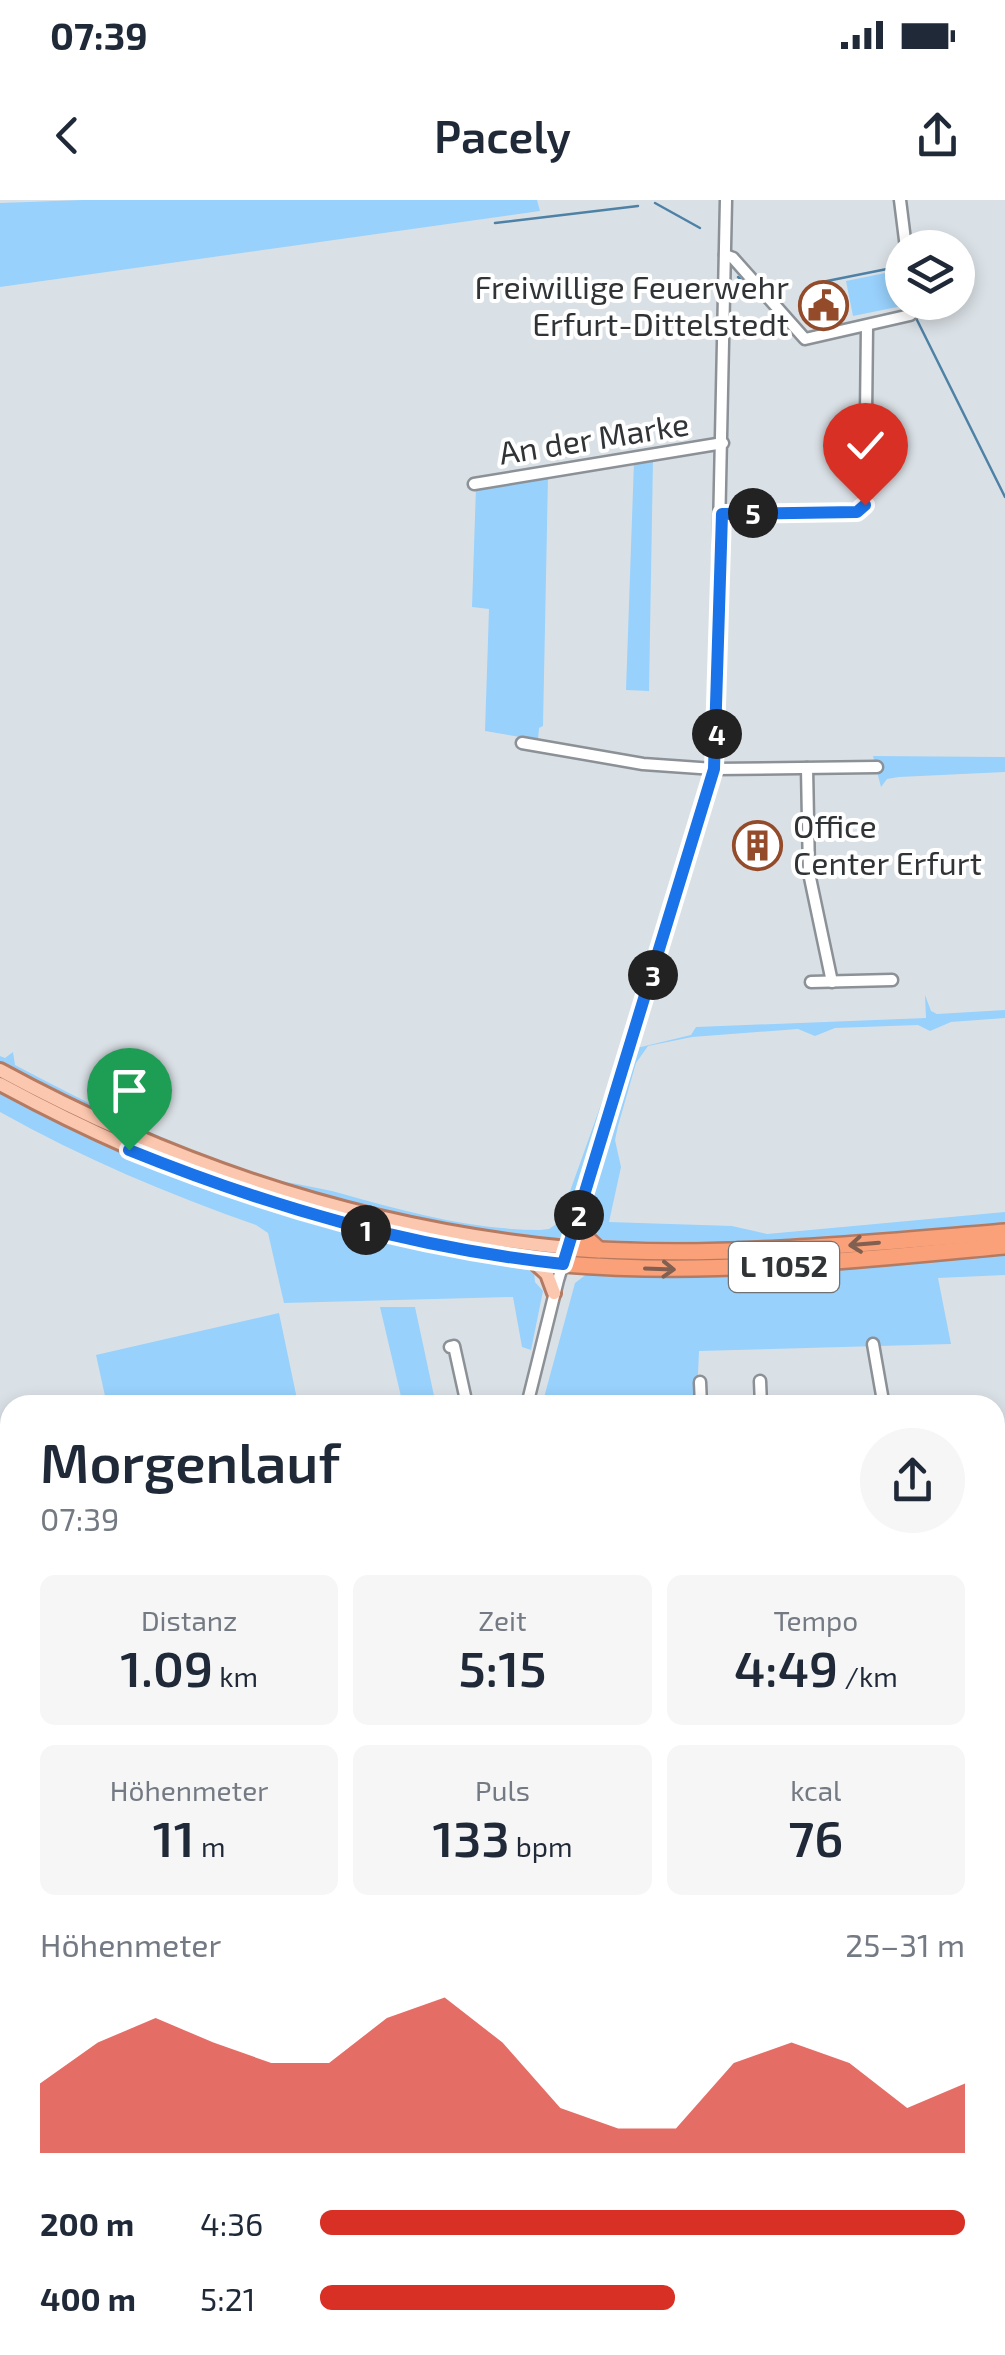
<!DOCTYPE html>
<html lang="de">
<meta charset="utf-8">
<style>
body{margin:0;font-family:"Exo 2",sans-serif;background:#f6f6f7;color:#1f2937;height:100vh;display:flex;flex-direction:column;font-size:38px;white-space:nowrap}
*{box-sizing:border-box;margin:0}
p{font-size:32px;color:#747a83}
.icon{flex:none;width:55px;height:55px;fill:none;stroke:currentColor;stroke-width:2;stroke-linecap:round;stroke-linejoin:round}
.map{position:relative;flex:1;overflow:hidden}
.details{position:absolute;left:0px;top:1195px;width:1005px;height:960px;display:flex;flex-direction:column;background:#fff;border-radius:30px 30px 0 0;box-shadow:0 5px 15px #0003}
.details>*{flex:none}
.controls{position:absolute;left:885px;top:30px;display:grid;gap:20px}
.controls a{display:grid;place-items:center;width:90px;height:90px;border-radius:50%;background:#fff;box-shadow:0 5px 15px #0003;font-size:50px}
.pin{position:absolute;display:grid;place-items:center;width:85px;height:85px;color:#fff;margin:-102px -42px;border-radius:50% 50% 50% 0;rotate:-45deg;box-shadow:0 0 10px #0007}
.pin .icon{rotate:45deg}
.km{position:absolute;width:50px;height:50px;margin:-25px;border-radius:50%;background:#222;color:#fff;font-size:28px;line-height:50px;text-align:center}
.round{display:grid;place-items:center;flex:none;width:105px;height:105px;border-radius:52px;background:#f6f6f7}
.head{display:flex;align-items:center;justify-content:space-between;height:170px;padding:0 40px}
h1{font-size:55px;font-weight:600;line-height:75px}
.stats{display:grid;grid-template-columns:repeat(3,1fr);gap:15px;height:170px;padding:10px 40px}
.stats div{display:grid;align-content:center;border-radius:15px;background:#f6f6f7;text-align:center}
.stats b{font-size:50px;font-weight:600}
.stats small{font-size:28px;font-weight:400}
.stats p{font-size:28px}
.chart{height:280px;padding:20px 40px}
.chart p{display:flex;justify-content:space-between}
.chart svg{width:100%;height:180px;margin-top:10px;fill:#d93025;opacity:.7}
ul{padding:0 40px;list-style:none;font-size:32px}
li{display:grid;grid-template-columns:160px 120px 1fr;align-items:center;height:75px}
li i{height:25px;border-radius:12px;background:#d93025}
.status{display:flex;justify-content:space-between;align-items:center;height:70px;padding:0 50px;background:#fff;direction:ltr}
.status svg{height:28px;fill:currentColor}
header{display:flex;justify-content:space-between;align-items:center;height:130px;padding:0 40px;background:#fff;font-size:45px;font-weight:600}
.map>svg:first-child{display:block}
</style>
<div class="status"><b>07:39</b><svg viewBox="0 0 49 12"><path d="M0 12V9h3v3zM5 12V6h3v6zM10 12V3h3v9zM15 12V0h3v12zM26 1h20v11H26zM47 4h2v5h-2z"/></svg></div>
<header><svg class="icon" aria-label="back" viewBox="0 0 24 24"><path d="M15 5l-7 7 7 7"/></svg>Pacely<svg class="icon" aria-label="share" viewBox="0 0 24 24"><path d="M12 15V3M7 8l5-5 5 5M5 13v7h14v-7"/></svg></header>
<div class="map">
<svg width="1005" height="2155" viewBox="0 0 1005 2155">
<rect width="100%" height="100%" fill="#dae1e6"/>
<!-- built -->
<polygon fill="#cad7e1" points="10,1814 10,2016 0,2007 0,1824"/>
<!-- green -->
<g fill="#98d1fc">
<polygon points="83,0 537,0 540,11 0,87 0,3"/>
<polygon points="900,70 902,102 907,105 853,116 846,81"/>
<polygon points="653,259 649,491 626,490 634,261"/>
<polygon points="548,277 543,526 539,528 538,540 485,531 489,409 472,407 476,287"/>
<polygon points="873,556 1005,557 1005,572 899,577 887,579 881,587"/>
<path d="M925,795L931,811L937,814L1005,810V818L951,822L930,831L918,825L835,828L815,836L798,829L692,837L648,846L636,863L618,926L615,940L621,967L609,1022L732,1026L767,1034L1005,1012V1026L748,1045L728,1042L542,1040L408,1019L279,986L119,925L0,863V856L5,858L13,852L15,865C90,905 166,942 246,971C278,983 311,985 343,994C406,1012 474,1030 540,1030L549,1029L559,1022L623,843L641,847L691,835L696,827L926,818Z"/>
<path d="M0,889C169,980 345,1042 534,1071L535,1082L543,1091L531,1150L522,1147L513,1097L284,1103L268,1033L256,1025C168,994 82,958 0,912Z"/>
<polygon points="1005,1050 1005,1075 938,1078 951,1144 699,1151 697,1197 672,1198 671,1205 542,1205 575,1083 592,1070 783,1072"/>
<polygon points="380,1107 415,1107 436,1205 403,1205"/>
<polygon points="279,1113 297,1199 266,1205 107,1205 96,1155"/>
</g>
<g fill="none" stroke-linecap="round" stroke-linejoin="round">
<!-- stream -->
<g stroke="#4e81a6" stroke-width="2.5">
<polyline points="655,3 700,28"/>
<polyline points="495,23 638,6"/>
<polyline points="738,77 750,87"/>
<polyline points="822,82 902,66"/>
<polyline points="916,118 1005,297"/>
<polyline points="995,1348 1005,1346"/>
<polyline points="0,1797 10,1789"/>
</g>
<defs>
<g id="minor">
<polyline points="900,0 906,48"/>
<polyline points="725,55 733,58 805,139 910,115 914,112 913,102"/>
<polyline points="474,284 723,243"/>
<polyline points="722,314 862,310 865,305 867,126"/>
<polyline points="522,543 643,564 714,569 877,567"/>
<polyline points="807,568 809,673 832,782"/>
<polyline points="811,782 892,780"/>
<polyline points="873,1144 883,1201 889,1205"/>
<polyline points="450,1147 454,1146 467,1205"/>
<polyline points="760,1181 761,1205"/>
<polyline points="700,1182 701,1205"/>
<polyline points="527,1205 558,1080 714,569 726,0"/>
<polyline points="995,1332 1000,1331"/>
<polyline points="995,1413 998,1413"/>
<polyline points="995,1451 995,1459"/>
<polyline points="995,1500 1001,1533 995,1545"/>
<polyline points="995,1561 1005,1570"/>
<polyline points="0,2099 10,2092"/>
<polyline points="79,2145 87,2155"/>
<polyline points="120,2145 129,2155"/>
<polyline points="215,2145 224,2155"/>
<polyline points="960,2145 970,2155"/>
</g>
<g id="major">
<path d="M0,870C178,967 366,1029 568,1048"/>
<path d="M0,884C179,981 360,1042 563,1064"/>
<polyline points="534,1062 547,1074 554,1093"/>
</g>
<g id="highway">
<polyline points="578,1020 586,1038 599,1050"/>
<path d="M568,1048C715,1059 859,1044 1005,1032"/>
<path d="M563,1064C712,1076 857,1060 1005,1046"/>
</g>
</defs>
<!-- minor casing -->
<use href="#minor" stroke="#8b9196" stroke-width="15"/>
<!-- major casing -->
<use href="#major" stroke="#b47b62" stroke-width="18"/>
<!-- highway casing -->
<use href="#highway" stroke="#b47b62" stroke-width="20"/>
<!-- minor -->
<use href="#minor" stroke="#fff" stroke-width="10"/>
<!-- major -->
<use href="#major" stroke="#fcc7af" stroke-width="12"/>
<!-- highway -->
<use href="#highway" stroke="#faa179" stroke-width="15"/>
</g>
<!-- one-way arrows -->
<defs><path id="oneway-shaft" d="M-6 0H5M1.5-3L5.5 0L1.5 3" fill="none" stroke-width="1.6" stroke-linecap="round" stroke-linejoin="round" transform="scale(2.5)"/></defs>
<g stroke="#816051">
<use href="#oneway-shaft" transform="translate(864 1044) rotate(175)"/>
<use href="#oneway-shaft" transform="translate(660 1069) rotate(2)"/>
</g>
<g fill="none" stroke-linecap="round" stroke-linejoin="round">
<defs>
<path id="route" d="M129,950C270,1007 412,1048 563,1064L714,569L722,314L857,312L865,305"/>
</defs>
<!-- route casing -->
<use href="#route" stroke="#fff" stroke-width="20"/>
<!-- route -->
<use href="#route" stroke="#1a73e8" stroke-width="12"/>
</g>
<!-- icons -->
<defs>
<symbol id="civic-ring" viewBox="-11 -11 22 22"><circle r="9.5" fill="#fff" stroke="#934b29" stroke-width="1.5"/><path d="M-.6-6.5H3V-4.5H.6V-3L4-1V1h2V6H-6V1h2V-1L-.6-3ZM-1.2 2.5V6h2.4V2.5Z" fill="#934b29"/></symbol>
<symbol id="building-ring" viewBox="-11 -11 22 22"><circle r="9.5" fill="#fff" stroke="#934b29" stroke-width="1.5"/><path d="M-4-6H4V6H1V3H-1V6H-4ZM-2.5-4.3h1.7v1.8h-1.7ZM.8-4.3h1.7v1.8H.8ZM-2.5-1h1.7V.8h-1.7ZM.8-1h1.7V.8H.8Z" fill="#934b29"/></symbol>
</defs>
<g fill-rule="evenodd">
<use href="#civic-ring" x="796" y="78" width="55" height="55"/>
<use href="#building-ring" x="730" y="618" width="55" height="55"/>
</g>
<g text-anchor="middle" stroke-width="8" stroke-linejoin="round" paint-order="stroke">
<!-- shield labels -->
<rect fill="#fff" stroke="#6f7172" stroke-width="2.5" x="729" y="1042" width="110" height="50" rx="8"/>
<g font-size="30" font-weight="bold" fill="#313436">
<text x="784" y="1077">L 1052</text>
</g>
<!-- poi labels -->
<g font-size="32" fill="#313436" stroke="#fff" text-anchor="end">
<text x="789" y="99">Freiwillige Feuerwehr<tspan x="789" dy="37">Erfurt-Dittelstedt</tspan></text>
<text x="793" y="638" text-anchor="start">Office<tspan x="793" dy="37">Center Erfurt</tspan></text>
</g>
<!-- street labels -->
<g font-size="32" fill="#313436" stroke="#fff">
<text transform="translate(594 239) rotate(-9)" y="11">An der Marke</text>
</g>
</g>
</svg>
<div class="controls">
<a><svg class="icon" aria-label="layers" viewBox="0 0 24 24"><path d="M12 4l9 5-9 5-9-5zM3 14l9 5 9-5"/></svg></a>
</div>
<div class="pin" style="left:129px;top:950px;background:#1e9e55"><svg class="icon" aria-label="arrive" viewBox="0 0 24 24"><path d="M6 21V4h12l-3 4 3 4H6"/></svg></div>
<div class="pin" style="left:865px;top:305px;background:#d93025"><svg class="icon" aria-label="check" viewBox="0 0 24 24"><path d="M5 12l5 5 9-10"/></svg></div>
<b class="km" style="left:366px;top:1030px">1</b>
<b class="km" style="left:579px;top:1015px">2</b>
<b class="km" style="left:653px;top:775px">3</b>
<b class="km" style="left:717px;top:534px">4</b>
<b class="km" style="left:753px;top:313px">5</b>
<section class="details">
<div class="head"><div><h1>Morgenlauf</h1><p>07:39</p></div><a class="round"><svg class="icon" aria-label="share" viewBox="0 0 24 24"><path d="M12 15V3M7 8l5-5 5 5M5 13v7h14v-7"/></svg></a></div>
<div class="stats">
<div><p>Distanz</p><b>1.09<small> km</small></b></div>
<div><p>Zeit</p><b>5:15</b></div>
<div><p>Tempo</p><b>4:49<small> /km</small></b></div>
</div>
<div class="stats">
<div><p>Höhenmeter</p><b>11<small> m</small></b></div>
<div><p>Puls</p><b>133<small> bpm</small></b></div>
<div><p>kcal</p><b>76</b></div>
</div>
<div class="chart"><p><span>Höhenmeter</span>25–31 m</p>
<svg viewBox="0 0 160 44" preserveAspectRatio="none"><path d="M0 44V27L10 17L20 11L30 17L40 22L50 22L60 11L70 6L80 17L90 33L100 38L110 38L120 22L130 17L140 22L150 33L160 27V44z"/></svg>
</div>
<ul>
<li><b>200 m</b>4:36<i style="width:100%"></i></li>
<li><b>400 m</b>5:21<i style="width:55%"></i></li>
</ul>
</section>
</div>
